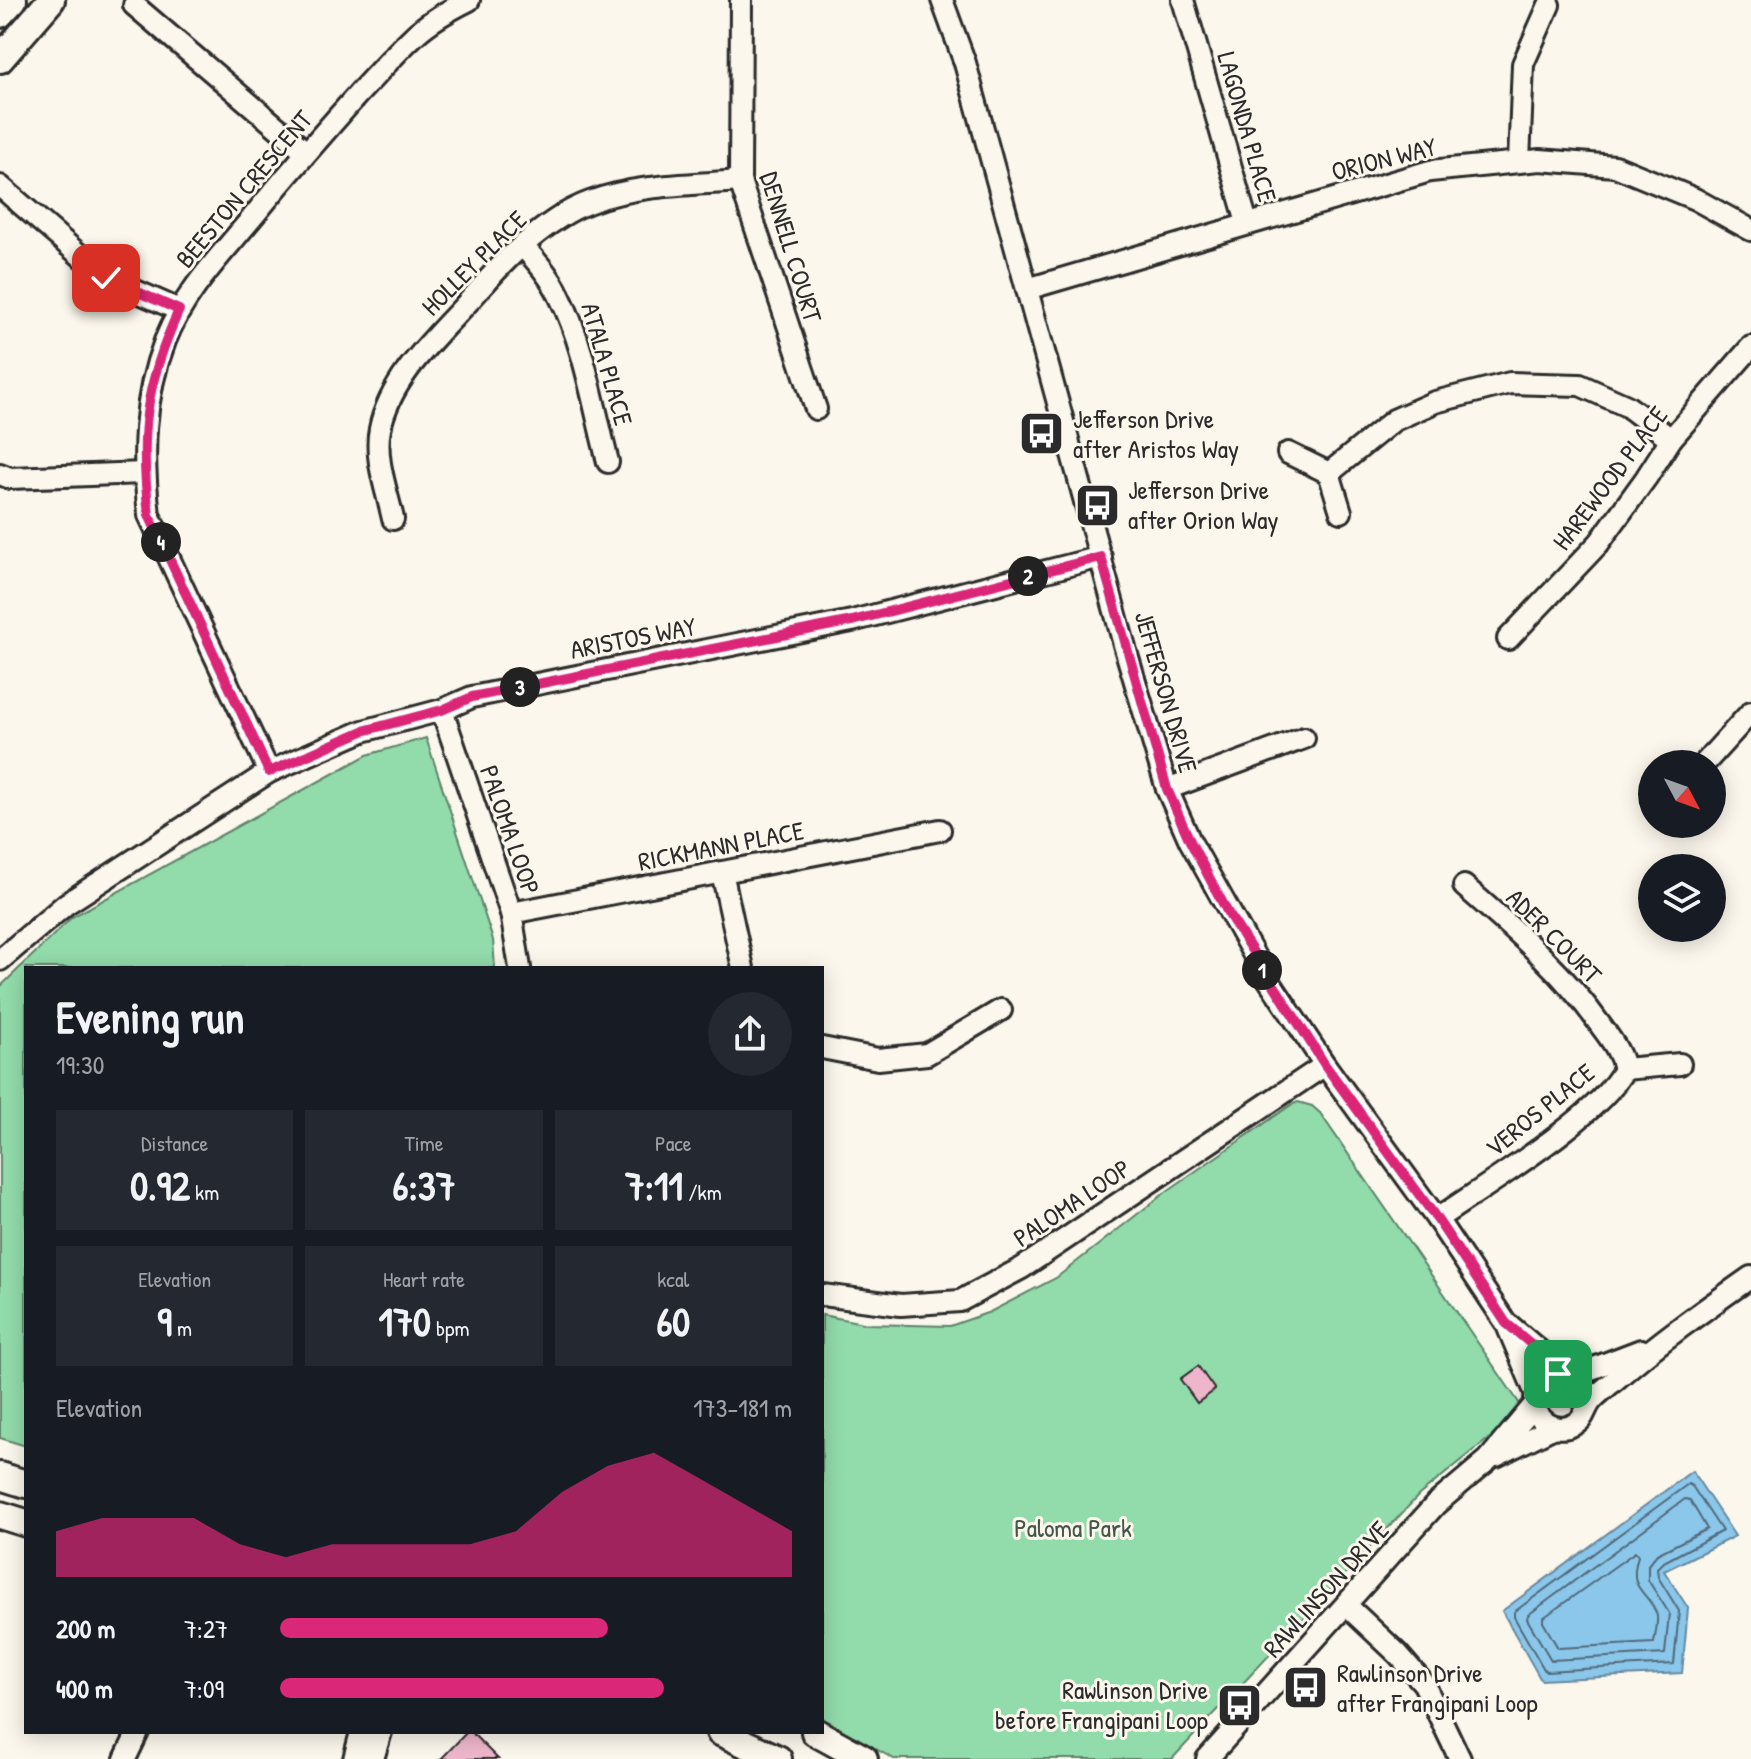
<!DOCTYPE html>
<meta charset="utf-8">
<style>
body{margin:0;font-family:"Patrick Hand",sans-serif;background:#242831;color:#f1f3f6;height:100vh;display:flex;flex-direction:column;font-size:30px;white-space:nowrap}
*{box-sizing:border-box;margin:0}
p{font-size:26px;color:#9ea1a6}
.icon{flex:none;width:44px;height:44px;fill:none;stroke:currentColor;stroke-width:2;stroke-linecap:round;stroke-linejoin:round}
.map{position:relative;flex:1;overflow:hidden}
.side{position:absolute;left:24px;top:966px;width:800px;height:768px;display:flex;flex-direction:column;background:#171b24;border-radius:0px;box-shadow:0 4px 20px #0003}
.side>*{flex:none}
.needle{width:52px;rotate:131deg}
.buttons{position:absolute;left:1638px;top:750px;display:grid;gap:16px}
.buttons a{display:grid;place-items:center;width:88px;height:88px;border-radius:50%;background:#171b24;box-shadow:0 4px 20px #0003;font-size:40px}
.pin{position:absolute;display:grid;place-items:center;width:68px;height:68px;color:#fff;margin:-34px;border-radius:16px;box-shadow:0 4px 12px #0006}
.km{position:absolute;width:40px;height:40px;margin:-20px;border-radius:50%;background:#222;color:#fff;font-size:22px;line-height:40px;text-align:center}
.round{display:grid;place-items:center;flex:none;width:84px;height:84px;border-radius:42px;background:#242831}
.headline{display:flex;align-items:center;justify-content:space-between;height:136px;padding:0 32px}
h1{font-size:44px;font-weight:700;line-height:60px}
.metrics{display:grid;grid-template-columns:repeat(3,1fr);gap:12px;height:136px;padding:8px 32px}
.metrics div{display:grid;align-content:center;border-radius:0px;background:#242831;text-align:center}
.metrics b{font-size:40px;font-weight:700}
.metrics small{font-size:22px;font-weight:400}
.metrics p{font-size:22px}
.chart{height:224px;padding:16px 32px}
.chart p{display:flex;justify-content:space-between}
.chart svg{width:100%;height:144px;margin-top:8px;fill:#db2777;opacity:.7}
ul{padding:0 32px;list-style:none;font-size:26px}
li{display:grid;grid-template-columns:128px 96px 1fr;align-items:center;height:60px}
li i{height:20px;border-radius:10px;background:#db2777}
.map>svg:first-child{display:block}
</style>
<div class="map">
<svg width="1751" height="1759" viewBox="0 0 1751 1759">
<rect width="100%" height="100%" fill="#fbf7ec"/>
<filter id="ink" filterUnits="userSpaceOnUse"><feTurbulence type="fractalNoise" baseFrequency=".0125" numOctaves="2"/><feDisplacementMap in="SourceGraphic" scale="16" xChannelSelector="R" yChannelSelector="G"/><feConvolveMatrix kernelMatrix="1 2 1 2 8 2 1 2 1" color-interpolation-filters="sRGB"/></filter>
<g filter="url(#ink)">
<!-- green -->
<g fill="#92dbab" stroke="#5e836b" stroke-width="2">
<polygon points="426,738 493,940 495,968 26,968 26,1446 0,1438 0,987 72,917 367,755"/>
<polygon points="1298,1102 1312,1106 1320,1113 1524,1410 1419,1495 1172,1759 894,1759 822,1719 822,1315 868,1324 950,1326 990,1312 1056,1278 1167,1191 1291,1105"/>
</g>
<!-- water -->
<polygon fill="#8bc7eb" stroke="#65899e" stroke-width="2" points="1692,1471 1735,1536 1664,1571 1688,1608 1682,1673 1541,1680 1502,1611"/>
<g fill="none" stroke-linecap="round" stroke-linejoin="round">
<!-- shore -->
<g stroke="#516978" stroke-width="2">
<polygon points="1688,1484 1692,1486 1722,1531 1662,1563 1657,1568 1658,1577 1679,1611 1674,1664 1545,1671 1514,1617 1514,1612"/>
<polygon points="1685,1499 1690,1500 1707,1529 1657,1554 1648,1565 1648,1580 1669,1613 1665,1654 1551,1660 1527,1619 1528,1615"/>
<path d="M1635,1552L1638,1556C1626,1593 1651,1591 1657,1616C1658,1624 1655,1636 1654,1643L1558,1648L1543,1622V1618Z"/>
</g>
</g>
<!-- building -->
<g fill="#eeb6cb" stroke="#2b2b2b" stroke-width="2">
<polygon points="1198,1366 1215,1390 1197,1403 1180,1379"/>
<polygon points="467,1732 471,1732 498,1759 441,1759"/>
</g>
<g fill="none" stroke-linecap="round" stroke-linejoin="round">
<defs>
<g id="minor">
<polyline points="741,0 740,181 816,409"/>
<polyline points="942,0 965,63 1125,648 1167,789 1190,841 1264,973 1325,1065 1437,1219 1506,1323 1536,1394"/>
<polyline points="1183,0 1247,223"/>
<polyline points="134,5 306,152"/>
<polyline points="1519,162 1523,64 1549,5"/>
<polyline points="0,186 106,278 179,310"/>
<path d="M522,245C536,261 550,276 559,295C584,344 594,408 608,462"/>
<polyline points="1027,289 1430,171 1540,160 1615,166 1695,199 1751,230"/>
<polyline points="1288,453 1329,473 1341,512"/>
<polyline points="1329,473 1394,420 1435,402 1510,383 1580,385 1627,406 1671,439"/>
<polyline points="0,474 10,478 144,473"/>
<path d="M393,519C387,491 374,458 380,429C390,378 436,337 469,301C486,282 504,260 524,244C544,227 565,211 590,202C637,184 691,185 740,181"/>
<polyline points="1508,639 1599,543 1646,478 1671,439 1751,347"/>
<polyline points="442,710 511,913 520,968"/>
<polyline points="1704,764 1751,712"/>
<path d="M269,772L149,515C142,455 143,398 165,341C184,292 223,253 256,213C289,172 324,133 359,93C378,73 397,51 418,32C433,19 451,9 469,0"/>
<polyline points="1167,789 1304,738"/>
<polyline points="722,872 743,968"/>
<path d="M1464,886C1515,931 1562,970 1601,1026C1611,1040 1621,1052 1624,1069"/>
<polyline points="511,913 940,830"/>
<polyline points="0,960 66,904 269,772 363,731 442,710 472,697 852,621 1101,557"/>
<polyline points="822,1048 878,1059 927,1054 1001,1010"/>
<path d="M1437,1219C1483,1187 1602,1115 1624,1069L1680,1064"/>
<polyline points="822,1295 901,1305 960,1301 1022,1268 1325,1065"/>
<polyline points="1509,1325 1568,1375"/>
<polyline points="1573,1376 1641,1350"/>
<path d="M1589,1403C1587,1365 1536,1365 1535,1400C1534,1420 1555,1434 1573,1425C1585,1420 1584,1410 1591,1401C1597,1394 1607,1387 1614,1381C1657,1343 1704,1310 1751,1277"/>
<polyline points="1496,1456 1554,1427"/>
<polyline points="1346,1605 1398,1654 1424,1684 1460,1759"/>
<polyline points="125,1759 138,1732"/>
<polyline points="354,1759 361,1732"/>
<polyline points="373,1759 381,1732"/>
<polyline points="1207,1759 1436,1504 1488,1460 1535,1404"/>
</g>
<g id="major">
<polyline points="0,14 13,0"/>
<polyline points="0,59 51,0"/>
<polyline points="0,1476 26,1484"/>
<polyline points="0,1515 26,1523"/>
<polyline points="720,1732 778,1759"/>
<polyline points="815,1732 864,1759"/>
</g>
</defs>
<!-- minor casing -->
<use href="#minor" stroke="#2b2b2b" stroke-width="26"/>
<!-- major casing -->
<use href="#major" stroke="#2b2b2b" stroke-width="32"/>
<!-- minor -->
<use href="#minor" stroke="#fbf7ec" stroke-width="20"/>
<!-- major -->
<use href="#major" stroke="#fbf7ec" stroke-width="26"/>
</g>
</g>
<g fill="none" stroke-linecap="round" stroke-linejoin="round" filter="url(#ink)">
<defs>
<path id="route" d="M106,278L179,310C145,385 139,434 149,515L269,772L363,731L442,710L472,697L852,621L1101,557L1167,789L1190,841L1228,913L1325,1065L1437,1219L1506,1323L1568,1375L1558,1374"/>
</defs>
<!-- route casing -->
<use href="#route" stroke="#fff" stroke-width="16"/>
<!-- route -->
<use href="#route" stroke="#db2777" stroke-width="10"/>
</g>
<!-- icons -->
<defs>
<symbol id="bus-square" viewBox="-11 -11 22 22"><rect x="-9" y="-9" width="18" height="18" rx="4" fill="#2b2b2b" stroke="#fbf7ec"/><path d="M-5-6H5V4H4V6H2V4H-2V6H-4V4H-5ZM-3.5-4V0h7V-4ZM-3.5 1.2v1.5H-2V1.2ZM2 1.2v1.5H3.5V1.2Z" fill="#fff"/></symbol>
</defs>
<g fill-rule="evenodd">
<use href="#bus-square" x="1016" y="408" width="51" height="51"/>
<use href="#bus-square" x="1072" y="480" width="51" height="51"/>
<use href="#bus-square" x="1280" y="1662" width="51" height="51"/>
<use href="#bus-square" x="1214" y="1680" width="51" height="51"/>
</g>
<g text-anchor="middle" stroke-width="6" stroke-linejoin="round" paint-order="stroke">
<!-- street labels -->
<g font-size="26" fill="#2b2b2b" stroke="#fbf7ec">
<text transform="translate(1247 127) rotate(74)" y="9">LAGONDA PLACE</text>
<text transform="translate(1384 159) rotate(-14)" y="9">ORION WAY</text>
<text transform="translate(244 189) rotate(-50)" y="9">BEESTON CRESCENT</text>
<text transform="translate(791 247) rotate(73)" y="9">DENNELL COURT</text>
<text transform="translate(474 263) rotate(-45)" y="9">HOLLEY PLACE</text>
<text transform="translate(607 364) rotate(74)" y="9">ATALA PLACE</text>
<text transform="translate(1610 478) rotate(-53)" y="9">HAREWOOD PLACE</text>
<text transform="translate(633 638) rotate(-11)" y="9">ARISTOS WAY</text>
<text transform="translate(1166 692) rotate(74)" y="9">JEFFERSON DRIVE</text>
<text transform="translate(510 830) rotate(71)" y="9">PALOMA LOOP</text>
<text transform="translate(721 846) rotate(-11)" y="9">RICKMANN PLACE</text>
<text transform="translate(1554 936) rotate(45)" y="9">ADER COURT</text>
<text transform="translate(1540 1110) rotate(-39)" y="9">VEROS PLACE</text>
<text transform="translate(1072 1203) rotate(-34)" y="9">PALOMA LOOP</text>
<text transform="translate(1326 1589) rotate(-48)" y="9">RAWLINSON DRIVE</text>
</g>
<!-- poi labels -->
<g font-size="26" fill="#2b2b2b" stroke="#fbf7ec" text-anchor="start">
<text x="1073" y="428">Jefferson Drive<tspan x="1073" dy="30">after Aristos Way</tspan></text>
<text x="1128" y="499">Jefferson Drive<tspan x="1128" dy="30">after Orion Way</tspan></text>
<text x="1337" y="1682">Rawlinson Drive<tspan x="1337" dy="30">after Frangipani Loop</tspan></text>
<text x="1208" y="1699" text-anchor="end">Rawlinson Drive<tspan x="1208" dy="30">before Frangipani Loop</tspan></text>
</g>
<!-- park labels -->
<g font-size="26" fill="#45574b" stroke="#fbf7ec">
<text x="1073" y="1537">Paloma Park</text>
</g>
</g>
</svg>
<div class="buttons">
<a><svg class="needle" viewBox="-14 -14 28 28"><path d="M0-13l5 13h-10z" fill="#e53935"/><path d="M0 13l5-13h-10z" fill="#9ea1a6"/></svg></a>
<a><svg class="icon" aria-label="layers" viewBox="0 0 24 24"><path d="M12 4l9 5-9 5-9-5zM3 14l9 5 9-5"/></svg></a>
</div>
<div class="pin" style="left:1558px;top:1374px;background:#1e9e55"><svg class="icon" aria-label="arrive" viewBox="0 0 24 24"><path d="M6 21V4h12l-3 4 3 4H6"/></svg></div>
<div class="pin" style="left:106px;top:278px;background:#d93025"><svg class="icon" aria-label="check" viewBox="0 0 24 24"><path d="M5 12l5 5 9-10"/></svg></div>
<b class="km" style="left:1262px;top:970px">1</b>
<b class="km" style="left:1028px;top:576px">2</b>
<b class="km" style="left:520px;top:687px">3</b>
<b class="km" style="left:161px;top:542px">4</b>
<section class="side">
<div class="headline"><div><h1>Evening run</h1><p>19:30</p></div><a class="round"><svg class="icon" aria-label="share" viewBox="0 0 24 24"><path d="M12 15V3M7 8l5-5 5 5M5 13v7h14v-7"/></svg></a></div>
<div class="metrics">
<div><p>Distance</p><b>0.92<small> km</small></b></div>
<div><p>Time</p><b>6:37</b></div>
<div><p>Pace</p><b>7:11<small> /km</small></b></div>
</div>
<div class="metrics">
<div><p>Elevation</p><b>9<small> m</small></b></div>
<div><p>Heart rate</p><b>170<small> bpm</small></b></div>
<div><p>kcal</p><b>60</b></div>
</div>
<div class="chart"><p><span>Elevation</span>173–181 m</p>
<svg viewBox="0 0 160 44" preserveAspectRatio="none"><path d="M0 44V30L10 26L20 26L30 26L40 34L50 38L60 34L70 34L80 34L90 34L100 30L110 18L120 10L130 6L140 14L150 22L160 30V44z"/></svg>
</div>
<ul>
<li><b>200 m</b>7:27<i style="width:64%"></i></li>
<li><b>400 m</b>7:09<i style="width:75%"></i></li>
</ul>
</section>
</div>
